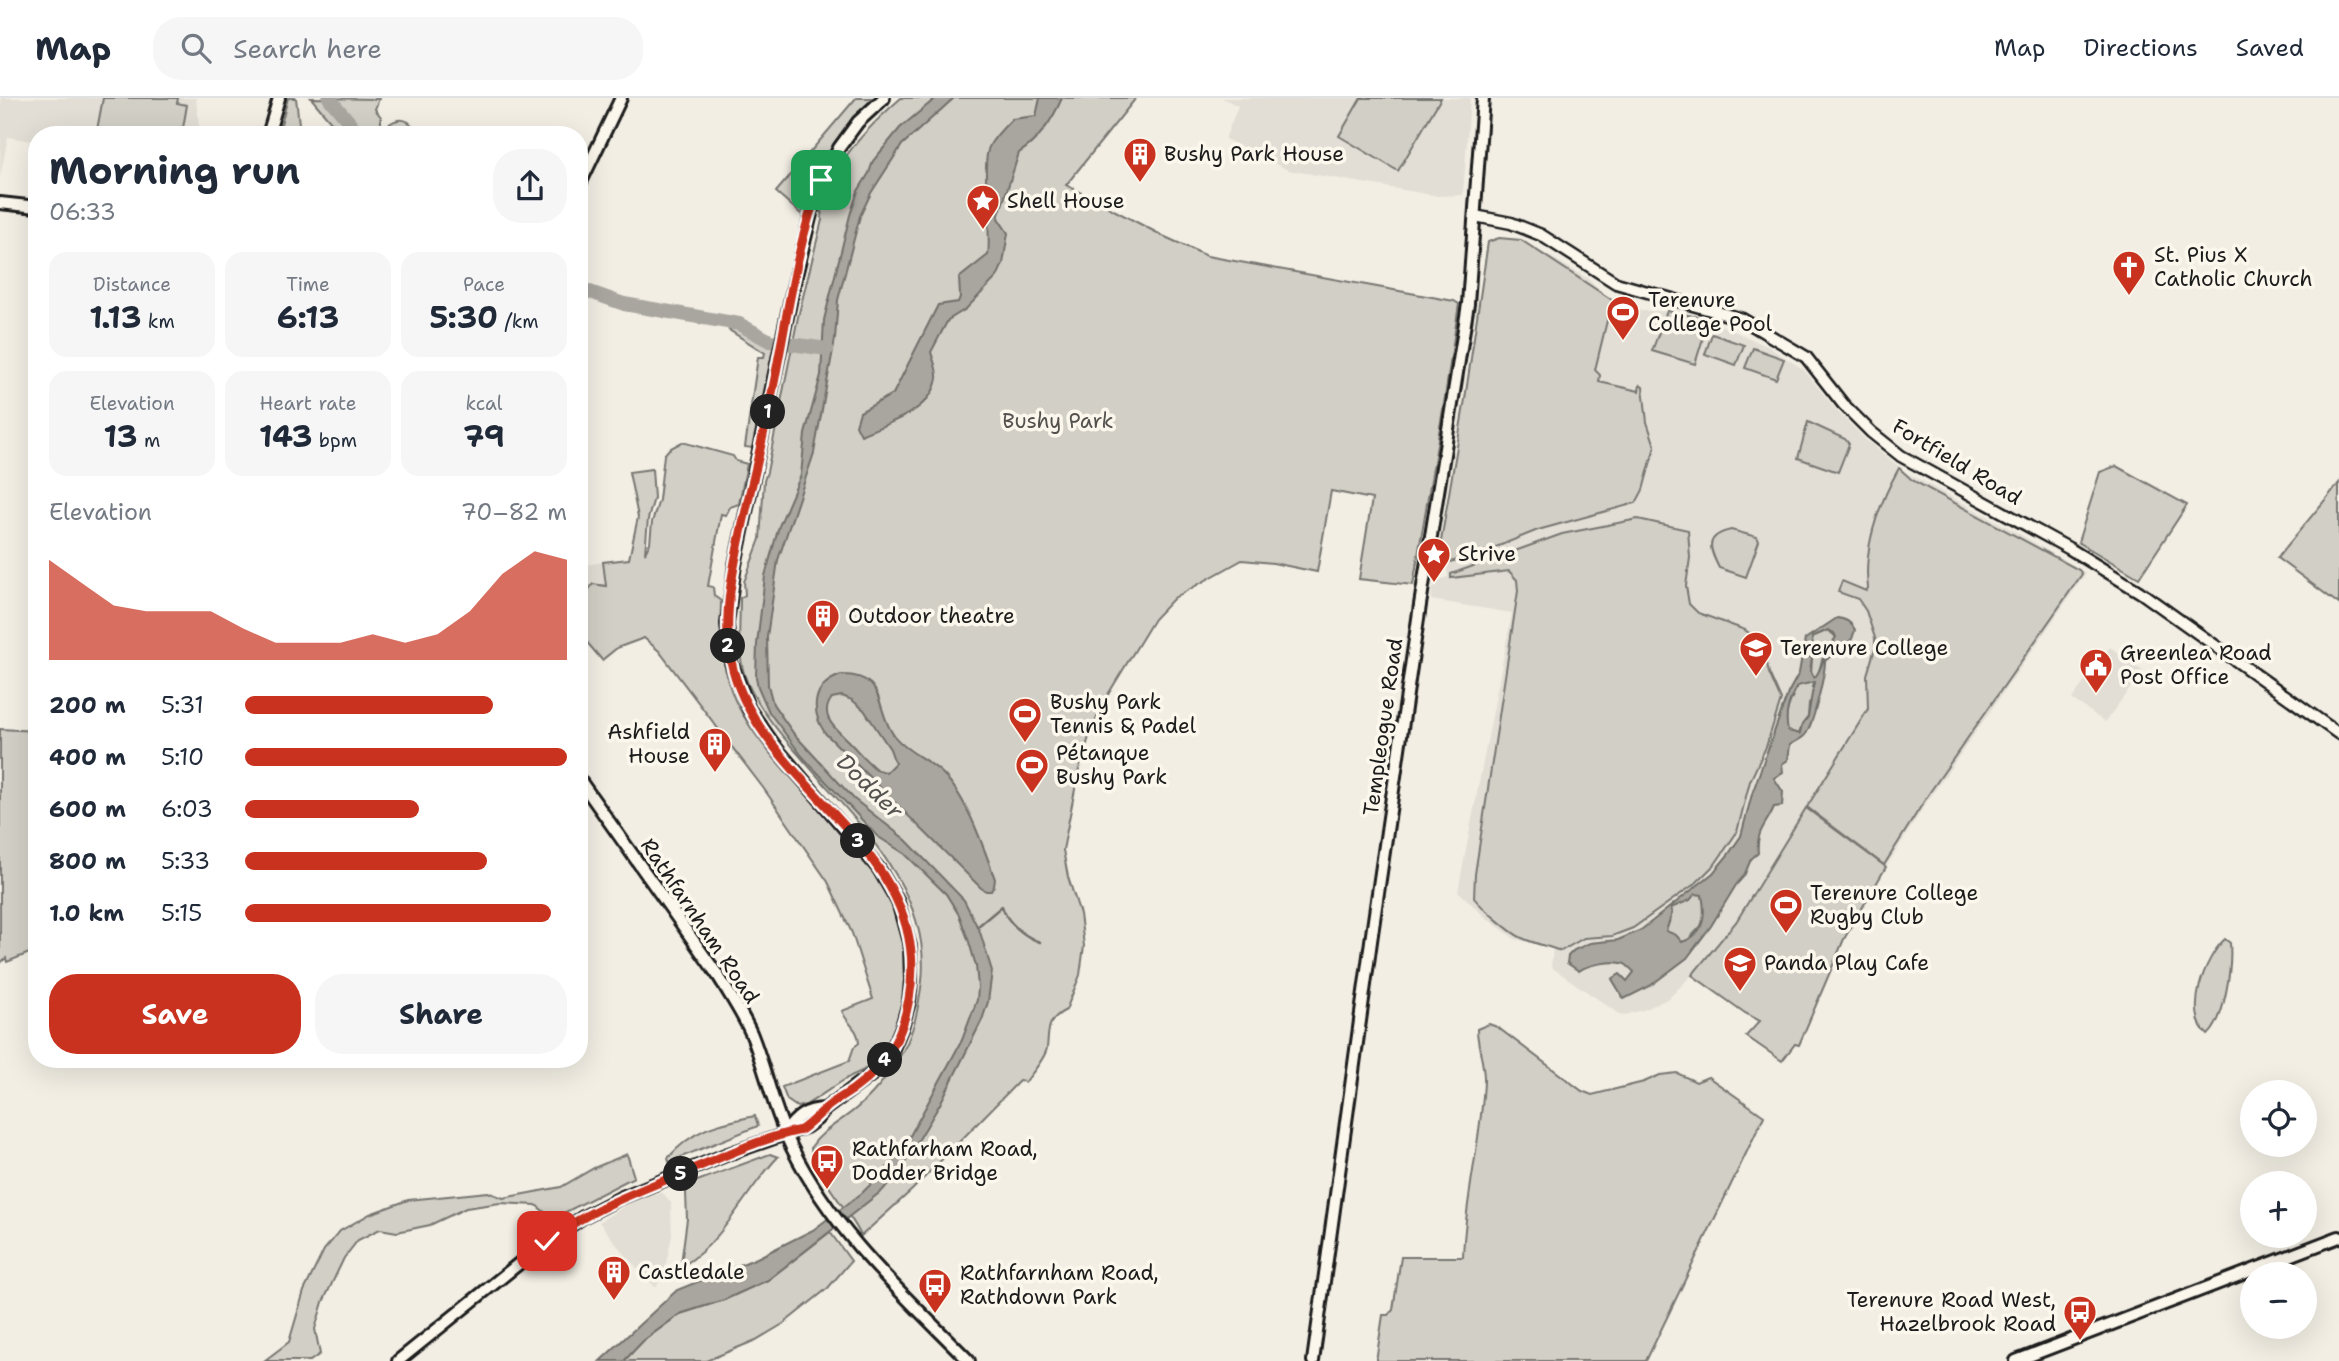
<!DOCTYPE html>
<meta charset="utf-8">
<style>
body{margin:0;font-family:"Shantell Sans",sans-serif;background:#f6f6f7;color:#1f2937;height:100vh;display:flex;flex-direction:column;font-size:26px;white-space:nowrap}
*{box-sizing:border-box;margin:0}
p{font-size:23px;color:#747a83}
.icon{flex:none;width:38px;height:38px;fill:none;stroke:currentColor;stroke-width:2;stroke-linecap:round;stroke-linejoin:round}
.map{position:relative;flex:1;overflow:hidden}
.drawer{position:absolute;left:28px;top:28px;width:560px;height:942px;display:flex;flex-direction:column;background:#fff;border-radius:28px;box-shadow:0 7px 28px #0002}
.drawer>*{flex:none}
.tools{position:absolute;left:2240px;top:982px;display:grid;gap:14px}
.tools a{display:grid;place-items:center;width:77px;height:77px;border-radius:50%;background:#fff;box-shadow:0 7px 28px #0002;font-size:35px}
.pin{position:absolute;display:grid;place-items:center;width:60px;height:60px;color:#fff;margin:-30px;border-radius:14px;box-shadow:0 4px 10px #0006}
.km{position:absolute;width:35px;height:35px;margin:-18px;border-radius:50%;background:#222;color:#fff;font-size:19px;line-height:35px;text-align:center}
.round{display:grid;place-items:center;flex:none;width:74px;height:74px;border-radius:28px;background:#f6f6f7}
.headline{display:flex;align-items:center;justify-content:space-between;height:119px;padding:0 21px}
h1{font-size:38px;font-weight:700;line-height:52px}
.stats{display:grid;grid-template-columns:repeat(3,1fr);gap:10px;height:119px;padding:7px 21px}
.stats div{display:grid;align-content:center;border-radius:18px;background:#f6f6f7;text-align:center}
.stats b{font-size:30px;font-weight:700}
.stats small{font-size:19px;font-weight:400}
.stats p{font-size:19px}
.chart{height:196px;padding:14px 21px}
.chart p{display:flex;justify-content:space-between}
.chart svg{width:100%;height:126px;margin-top:7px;fill:#c8321e;opacity:.7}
.action{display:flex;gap:14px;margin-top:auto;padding:14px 21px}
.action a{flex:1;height:80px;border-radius:28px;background:#c8321e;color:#fff;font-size:28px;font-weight:700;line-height:80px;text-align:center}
.action a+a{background:#f6f6f7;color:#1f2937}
ul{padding:0 21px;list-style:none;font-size:23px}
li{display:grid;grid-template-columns:112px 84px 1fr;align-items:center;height:52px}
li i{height:18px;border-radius:9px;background:#c8321e}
header{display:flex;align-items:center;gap:42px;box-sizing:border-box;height:98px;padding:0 35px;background:#fff;border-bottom:2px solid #e0e1e3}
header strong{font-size:33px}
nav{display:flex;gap:38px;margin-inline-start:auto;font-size:24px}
.search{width:490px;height:63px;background:#f6f6f7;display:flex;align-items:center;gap:18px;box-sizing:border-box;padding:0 24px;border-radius:28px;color:#747a83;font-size:26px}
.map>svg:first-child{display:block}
</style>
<header>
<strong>Map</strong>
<div class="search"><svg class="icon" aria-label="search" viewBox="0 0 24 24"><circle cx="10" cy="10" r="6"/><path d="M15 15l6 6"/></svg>Search here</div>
<nav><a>Map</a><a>Directions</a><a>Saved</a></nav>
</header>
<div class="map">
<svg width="2339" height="1263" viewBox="0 0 2339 1263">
<rect width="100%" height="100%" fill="#f2eee4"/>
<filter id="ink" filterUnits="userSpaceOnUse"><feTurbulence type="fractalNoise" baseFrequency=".0143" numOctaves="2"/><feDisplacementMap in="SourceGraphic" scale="14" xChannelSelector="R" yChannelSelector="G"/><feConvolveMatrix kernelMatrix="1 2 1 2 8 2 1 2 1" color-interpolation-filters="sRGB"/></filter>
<g filter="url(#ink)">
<!-- built -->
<g fill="#e2ded5">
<polygon points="1,0 196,0 200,37 37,37 37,44 8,39 0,79"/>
<polygon points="1222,0 1470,0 1463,97 1438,98 1288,72 1225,41 1238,8"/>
<polygon points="1499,140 1521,142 1587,180 1604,196 1626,212 1678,214 1705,220 1767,248 1803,271 1838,314 1866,342 1907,375 2011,431 2086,475 1925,707 1886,769 1844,841 1799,947 1764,925 1746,938 1760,923 1745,915 1692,877 1669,900 1646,911 1622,918 1551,869 1553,850 1515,841 1485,819 1458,793 1512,515 1431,502 1432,492 1437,483 1448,479 1446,465 1438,461 1465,301 1488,144"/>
<polygon points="603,464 606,488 593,486 579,505 579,468"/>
<polygon points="2110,549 2143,573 2105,624 2072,601"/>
<polygon points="663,1095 671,1105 672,1138 665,1170 656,1190 624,1156 599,1124 628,1106 650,1096"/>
</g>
<!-- green -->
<g fill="#d2cfc6" stroke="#777671" stroke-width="2">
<polygon points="103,0 178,0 177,5 187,7 183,30 191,32 190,37 83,37 84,30 97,32"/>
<polygon points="288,0 296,0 299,26 294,37 278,37"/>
<path d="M311,0L379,1L375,11L381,19V27L386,29C398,17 412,20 417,37H342Z"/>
<path d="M856,0H874C837,32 818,71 801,116L776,94Z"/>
<path d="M901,0H1136L1066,87L1163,138L1207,158L1454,203L1459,206L1444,306L1413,487L1359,481L1372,401L1331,393L1317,474L1273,465L1242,462L1174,500L1154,521L1104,603L1090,636L1079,671L1063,752L1068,779L1080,816L1084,848L1080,877L1066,912C1046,922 1049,932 1047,950C1045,961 1031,976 1025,985L1020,982L912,1092L861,1138C850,1112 810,1072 811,1049C823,1031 844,1022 859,1008C877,993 898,965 907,945C916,925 919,904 922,883C932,790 854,722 799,657C779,635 759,611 747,584C736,557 740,528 740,500L745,497L744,484L760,441L764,383L767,374L798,219L822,122C820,76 869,28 901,0Z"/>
<polygon points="1361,0 1441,0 1398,73 1339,38"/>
<polygon points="1499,140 1521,142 1612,202 1595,272 1600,277 1599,284 1639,293 1640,287 1643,289 1647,324 1655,348 1643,392 1636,405 1538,432 1474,458 1446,465 1438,461 1465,301 1488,144"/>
<polygon points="1667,213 1709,221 1695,266 1652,253"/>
<polygon points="739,227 762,242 774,246 752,350 745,349 758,259 764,259 765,255 729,232"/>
<polygon points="1712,236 1744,247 1736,267 1705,256"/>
<polygon points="1753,250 1784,261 1776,281 1745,270"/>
<polygon points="1808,324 1845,341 1849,346 1838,374 1798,360"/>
<path d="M682,344L733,358L736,363L747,366L739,406L730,409L726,417L721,416L708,488L713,489L714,498L721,503C720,536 721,571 735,602C784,704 930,771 902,903C896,927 889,952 869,968C864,973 857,975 851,978C835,987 821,998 806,1007L797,1009L787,1002L782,989L849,963L854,949L859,945C859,931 847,926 842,913L873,901L852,835L828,784L764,691L659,553L644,540L617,550L602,562L579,535V505L593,486L606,488L603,464L629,461L638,419L629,374L652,371L654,400L648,421L645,455L650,445L652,424L659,402L664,357L669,351Z"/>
<polygon points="2116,368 2187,407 2139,480 2078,444 2100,374"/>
<path d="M1899,370L1912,382L2079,472L2082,476L1930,694L1884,767L1807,709L1868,611L1867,577L1875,550V540L1866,513L1858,501L1838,494L1842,483L1866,493L1868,490C1863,449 1879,406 1899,370Z"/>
<polygon points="2339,385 2339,506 2277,460"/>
<path d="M1638,421L1688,432L1690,460L1686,488L1689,506L1698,515L1745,532L1757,541L1764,552L1769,575L1781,602L1766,649L1750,683L1737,734L1715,766L1696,785L1633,830L1612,838L1584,840L1561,853C1548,848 1535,846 1522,840C1512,836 1481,809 1474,800L1475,776L1518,493L1517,482L1509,473L1451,480V476L1562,436Z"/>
<path d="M1731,432L1757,439L1759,443L1746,479L1719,470C1710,452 1703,438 1731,432Z"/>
<polygon points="1828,532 1836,539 1822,562 1818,577 1814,580 1811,578 1812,560 1809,559 1812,539"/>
<path d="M1814,584L1813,601L1809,605L1808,619L1802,627L1799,636L1787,633C1784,615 1790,603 1798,587Z"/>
<polygon points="0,631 37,633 37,852 7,864 6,860 0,865"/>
<polygon points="1806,710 1886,769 1844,841 1799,947 1795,946 1782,963 1746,938 1760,923 1745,915 1692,877 1736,824"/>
<polygon points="1694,796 1702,796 1705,810 1704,825 1688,842 1682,844 1666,833 1672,815 1671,809 1690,802"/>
<path d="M2225,841L2230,845C2232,868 2225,922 2208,937C2183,916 2205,859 2225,841Z"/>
<path d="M1489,926L1497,929L1582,993L1592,997L1644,984L1660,977L1677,975L1696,984L1708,979L1764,1018L1646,1263H1376L1383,1217H1388L1393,1212L1401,1159H1463C1465,1100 1481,1043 1484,984C1485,966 1477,948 1477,931Z"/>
<path d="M755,1018L758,1028L669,1064L668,1060C694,1030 717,1026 755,1018Z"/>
<polygon points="627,1056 634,1079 558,1118 548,1117 536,1107 500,1105 466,1110 430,1127 397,1134 380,1131 358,1142 344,1160 323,1204 315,1231 320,1256 310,1263 264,1263 289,1244 304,1193 324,1152 340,1133 370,1116 408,1102 488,1094 503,1100 561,1089 594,1070"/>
<path d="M770,1056L778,1059C745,1093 725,1142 684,1167L681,1166L687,1121L686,1095L689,1086Z"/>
<polygon points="830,1134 851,1163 828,1190 783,1226 756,1242 706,1263 624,1263 643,1243 680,1216 724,1202 768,1182"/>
</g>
<!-- water -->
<g fill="#a9a6a0" stroke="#716f6b" stroke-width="2" fill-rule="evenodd">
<polygon points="936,0 954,0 902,47 871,95 860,118 838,202 835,241 814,355 778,462 767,539 768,587 773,606 794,636 854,701 906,742 964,802 980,834 992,873 988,904 982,922 940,1006 903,1068 883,1092 768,1182 724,1202 680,1216 643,1243 624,1263 600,1263 677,1192 757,1160 813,1132 862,1095 886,1071 905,1047 962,942 977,902 978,889 976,868 969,844 959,817 946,796 905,756 877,738 802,658 769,614 758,589 756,579 757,546 765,478 779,428 801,377 805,336 821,277 824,222 850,117 858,93 869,75 873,63 900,30"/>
<path d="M1040,0H1062C1053,21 1039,42 1019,55L998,120L1008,135L1003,166L997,179L966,211L948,222L931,254C933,261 938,273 937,280C932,314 887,325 861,337L856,327L860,314L893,296L938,207L958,204L960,199L959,180L988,157C992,132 980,62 990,47C995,38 1004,29 1012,21L1036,18Z"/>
<path d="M1837,520C1846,521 1851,524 1855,532L1852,541L1825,563C1825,575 1813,631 1804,638C1800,642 1795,643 1790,647L1788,662L1782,666L1783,674L1774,680L1783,694L1782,708L1774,709C1766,728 1756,732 1758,755L1751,761L1744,778L1736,787L1711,828L1687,860L1650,888L1624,901L1612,881L1620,876L1627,883L1634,874C1631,871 1628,868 1625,866C1614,862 1588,866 1579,873L1567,865L1568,858L1574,852L1590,845L1618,842L1641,832L1713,775L1728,757L1741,738L1752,696L1788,595L1799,575L1805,541ZM1828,532L1834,535L1836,539L1831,548H1827C1827,555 1819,576 1814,580L1810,572L1812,560L1810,559C1816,546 1812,552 1812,539ZM1814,584L1808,619L1802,627L1800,636L1788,633C1784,615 1789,603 1797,588ZM1695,796L1702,797C1706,816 1705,837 1682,844L1676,837L1666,833L1672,815L1671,810L1690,802Z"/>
<path d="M841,577C888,576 874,612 895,639C908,655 928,661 942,675C967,699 983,748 995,781L994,788L991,793H986L981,790L825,635C810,612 812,587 841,577ZM842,598L852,602L864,612L890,651L895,665L886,674L877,672C866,663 858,653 848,643C836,631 818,618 832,600Z"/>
</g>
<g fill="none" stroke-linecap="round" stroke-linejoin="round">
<!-- stream -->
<g stroke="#716f6b" stroke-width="2.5">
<polyline points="35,125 37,135"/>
<path d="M977,829L1002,808C1006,824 1025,839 1040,844"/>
</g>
<!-- river -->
<g stroke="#a9a6a0" stroke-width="14">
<polyline points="329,0 360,37"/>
<polyline points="579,190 624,206 739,226 770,243 827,251"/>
</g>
<defs>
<polyline id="tertiary" points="1475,118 1511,125 1541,137 1616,185 1742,221 1806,259 1843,306 1871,334 1901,358 2070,451 2140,494 2339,636"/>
<g id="secondary">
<polyline points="268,37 279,0"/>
<polyline points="579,88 621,0"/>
<polyline points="0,105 37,109"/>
<path d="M579,681L719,879C730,897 742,915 751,935C766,972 774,1014 792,1050C834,1135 904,1197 969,1263"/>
<path d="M785,1035C796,1019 806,1011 825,1011"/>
<polyline points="398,1263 537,1151 583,1119 620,1100 728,1056 806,1029 817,1021 825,1011 874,975 892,953 902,929 909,904 911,882 910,848 898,804 879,771 777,651 749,611 731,564 727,526 735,467 793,190 815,99 839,50 858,24 884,0"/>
<polyline points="1313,1263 1372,836 1420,507 1468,206 1483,0"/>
<polyline points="2016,1263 2339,1139"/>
</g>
</defs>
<!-- tertiary casing -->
<use href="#tertiary" stroke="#1c1c1c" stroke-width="15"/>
<!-- secondary casing -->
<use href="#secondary" stroke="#1c1c1c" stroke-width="16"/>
<!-- tertiary -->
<use href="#tertiary" stroke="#fbf7ec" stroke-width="10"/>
<!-- secondary -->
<use href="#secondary" stroke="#fbf7ec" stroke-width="10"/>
</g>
</g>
<g fill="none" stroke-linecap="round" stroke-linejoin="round" filter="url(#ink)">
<defs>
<path id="route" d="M547,1143C589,1111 637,1094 685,1074C723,1059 761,1040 801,1032C811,1025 816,1019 825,1011C833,1003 846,997 855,990C887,967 902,939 909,901C937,749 758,692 731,563C720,511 739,446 750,394C758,363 764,332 771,300C786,228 795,151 821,82"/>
</defs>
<!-- route casing -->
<use href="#route" stroke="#fff" stroke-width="14"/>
<!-- route -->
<use href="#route" stroke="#c8321e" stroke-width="9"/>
</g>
<!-- icons -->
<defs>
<symbol id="building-pin" viewBox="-11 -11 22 30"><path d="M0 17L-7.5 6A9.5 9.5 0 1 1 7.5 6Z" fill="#c8321e" stroke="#fbf7ec"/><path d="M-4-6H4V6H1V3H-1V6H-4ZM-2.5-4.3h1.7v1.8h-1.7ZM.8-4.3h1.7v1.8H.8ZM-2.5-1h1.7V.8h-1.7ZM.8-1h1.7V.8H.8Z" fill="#fff"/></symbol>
<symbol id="sight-pin" viewBox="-11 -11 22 30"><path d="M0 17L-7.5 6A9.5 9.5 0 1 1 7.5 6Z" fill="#c8321e" stroke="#fbf7ec"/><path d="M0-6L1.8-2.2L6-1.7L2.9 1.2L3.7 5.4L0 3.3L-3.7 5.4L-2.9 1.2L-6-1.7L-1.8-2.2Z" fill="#fff"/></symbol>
<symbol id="church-pin" viewBox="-11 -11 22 30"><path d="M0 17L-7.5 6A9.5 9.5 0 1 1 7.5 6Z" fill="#c8321e" stroke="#fbf7ec"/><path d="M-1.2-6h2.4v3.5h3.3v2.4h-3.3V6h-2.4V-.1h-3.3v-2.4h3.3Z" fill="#fff"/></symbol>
<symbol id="stadium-pin" viewBox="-11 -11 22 30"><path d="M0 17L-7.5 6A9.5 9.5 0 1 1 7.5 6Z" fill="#c8321e" stroke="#fbf7ec"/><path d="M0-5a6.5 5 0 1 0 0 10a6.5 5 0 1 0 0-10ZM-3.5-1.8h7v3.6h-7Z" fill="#fff"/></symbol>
<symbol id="school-pin" viewBox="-11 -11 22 30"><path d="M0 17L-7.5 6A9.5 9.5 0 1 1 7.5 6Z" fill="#c8321e" stroke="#fbf7ec"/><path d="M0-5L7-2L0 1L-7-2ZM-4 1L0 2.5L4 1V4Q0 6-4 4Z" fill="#fff"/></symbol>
<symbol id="civic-pin" viewBox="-11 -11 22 30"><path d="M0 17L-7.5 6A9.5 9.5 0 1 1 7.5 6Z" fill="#c8321e" stroke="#fbf7ec"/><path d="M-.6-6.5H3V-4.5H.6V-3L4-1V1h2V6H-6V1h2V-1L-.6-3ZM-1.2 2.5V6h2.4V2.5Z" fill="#fff"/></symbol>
<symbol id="bus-pin" viewBox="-11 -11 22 30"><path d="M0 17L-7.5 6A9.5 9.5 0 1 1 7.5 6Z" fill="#c8321e" stroke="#fbf7ec"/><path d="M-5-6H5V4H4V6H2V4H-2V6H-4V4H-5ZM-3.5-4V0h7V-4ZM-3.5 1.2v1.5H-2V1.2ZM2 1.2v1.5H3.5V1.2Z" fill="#fff"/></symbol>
</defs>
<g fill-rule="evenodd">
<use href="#building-pin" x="1121" y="37" width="38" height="52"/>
<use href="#sight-pin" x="964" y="84" width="38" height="52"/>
<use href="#church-pin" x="2110" y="150" width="38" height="52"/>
<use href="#stadium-pin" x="1604" y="195" width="38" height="52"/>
<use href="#sight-pin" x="1415" y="437" width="38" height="52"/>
<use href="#building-pin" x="804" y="499" width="38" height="52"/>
<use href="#school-pin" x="1737" y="531" width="38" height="52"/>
<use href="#civic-pin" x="2077" y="548" width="38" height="52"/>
<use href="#stadium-pin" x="1006" y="597" width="38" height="52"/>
<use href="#building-pin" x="696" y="627" width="38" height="52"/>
<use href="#stadium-pin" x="1013" y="648" width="38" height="52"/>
<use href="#stadium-pin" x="1767" y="788" width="38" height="52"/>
<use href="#school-pin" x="1721" y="846" width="38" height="52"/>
<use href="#bus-pin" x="808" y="1044" width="38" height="52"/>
<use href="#building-pin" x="595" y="1155" width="38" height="52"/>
<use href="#bus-pin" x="916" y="1168" width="38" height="52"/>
<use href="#bus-pin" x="2061" y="1195" width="38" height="52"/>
</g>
<g text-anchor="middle" stroke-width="7" stroke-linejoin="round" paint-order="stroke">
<!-- poi labels -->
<g font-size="21" fill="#1c1c1c" stroke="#fbf7ec" text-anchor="start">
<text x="1164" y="63">Bushy Park House</text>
<text x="1007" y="110">Shell House</text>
<text x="2154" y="164">St. Pius X<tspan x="2154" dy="24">Catholic Church</tspan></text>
<text x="1648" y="209">Terenure<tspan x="1648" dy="24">College Pool</tspan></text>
<text x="1458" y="463">Strive</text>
<text x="848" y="525">Outdoor theatre</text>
<text x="1780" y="557">Terenure College</text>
<text x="2120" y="562">Greenlea Road<tspan x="2120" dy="24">Post Office</tspan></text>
<text x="1050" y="611">Bushy Park<tspan x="1050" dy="24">Tennis &amp; Padel</tspan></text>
<text x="690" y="641" text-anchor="end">Ashfield<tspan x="690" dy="24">House</tspan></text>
<text x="1056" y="662">Pétanque<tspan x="1056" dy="24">Bushy Park</tspan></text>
<text x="1810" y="802">Terenure College<tspan x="1810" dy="24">Rugby Club</tspan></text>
<text x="1764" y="872">Panda Play Cafe</text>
<text x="852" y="1058">Rathfarham Road,<tspan x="852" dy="24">Dodder Bridge</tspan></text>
<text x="638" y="1181">Castledale</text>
<text x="960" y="1182">Rathfarnham Road,<tspan x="960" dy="24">Rathdown Park</tspan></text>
<text x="2056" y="1209" text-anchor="end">Terenure Road West,<tspan x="2056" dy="24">Hazelbrook Road</tspan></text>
</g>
<!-- park labels -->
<g font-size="21" fill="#53524f" stroke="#fbf7ec">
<text x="1058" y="330">Bushy Park</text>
</g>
<!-- street labels -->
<g font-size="21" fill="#1c1c1c" stroke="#fbf7ec">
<text transform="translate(1957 364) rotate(31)" y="7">Fortfield Road</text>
<text transform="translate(1383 629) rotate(-82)" y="7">Templeogue Road</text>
<text transform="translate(700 823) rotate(56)" y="7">Rathfarnham Road</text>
</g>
<!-- water labels -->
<g font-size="23" font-style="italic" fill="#545351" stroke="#fbf7ec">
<text transform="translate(870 688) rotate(44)" y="8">Dodder</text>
</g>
</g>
</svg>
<div class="tools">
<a><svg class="icon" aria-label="locate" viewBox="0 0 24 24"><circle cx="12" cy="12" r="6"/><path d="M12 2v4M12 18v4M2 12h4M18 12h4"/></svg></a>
<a>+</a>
<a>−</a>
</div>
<div class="pin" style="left:821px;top:82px;background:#1e9e55"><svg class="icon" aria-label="arrive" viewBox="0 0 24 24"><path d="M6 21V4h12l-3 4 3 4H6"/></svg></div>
<div class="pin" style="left:547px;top:1143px;background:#d93025"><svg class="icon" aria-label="check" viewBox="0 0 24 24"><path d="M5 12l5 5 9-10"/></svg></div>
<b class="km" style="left:768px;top:314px">1</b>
<b class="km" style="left:728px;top:548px">2</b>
<b class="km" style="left:858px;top:743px">3</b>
<b class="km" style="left:885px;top:962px">4</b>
<b class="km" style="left:681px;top:1076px">5</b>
<section class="drawer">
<div class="headline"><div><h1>Morning run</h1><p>06:33</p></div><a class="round"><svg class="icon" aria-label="share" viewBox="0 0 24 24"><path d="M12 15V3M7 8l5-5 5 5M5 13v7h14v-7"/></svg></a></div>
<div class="stats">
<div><p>Distance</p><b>1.13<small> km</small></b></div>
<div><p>Time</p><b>6:13</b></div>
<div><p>Pace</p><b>5:30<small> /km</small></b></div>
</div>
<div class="stats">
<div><p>Elevation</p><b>13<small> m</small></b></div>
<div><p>Heart rate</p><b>143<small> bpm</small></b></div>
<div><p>kcal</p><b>79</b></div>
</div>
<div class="chart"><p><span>Elevation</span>70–82 m</p>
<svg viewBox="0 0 160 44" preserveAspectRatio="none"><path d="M0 44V9L10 17L20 25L30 27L40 27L50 27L60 33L70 38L80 38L90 38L100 35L110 38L120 35L130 27L140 14L150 6L160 9V44z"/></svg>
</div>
<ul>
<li><b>200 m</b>5:31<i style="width:77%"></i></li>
<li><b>400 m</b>5:10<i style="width:100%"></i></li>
<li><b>600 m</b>6:03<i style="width:54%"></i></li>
<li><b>800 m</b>5:33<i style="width:75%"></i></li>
<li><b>1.0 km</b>5:15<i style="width:95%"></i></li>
</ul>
<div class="action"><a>Save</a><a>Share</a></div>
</section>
</div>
